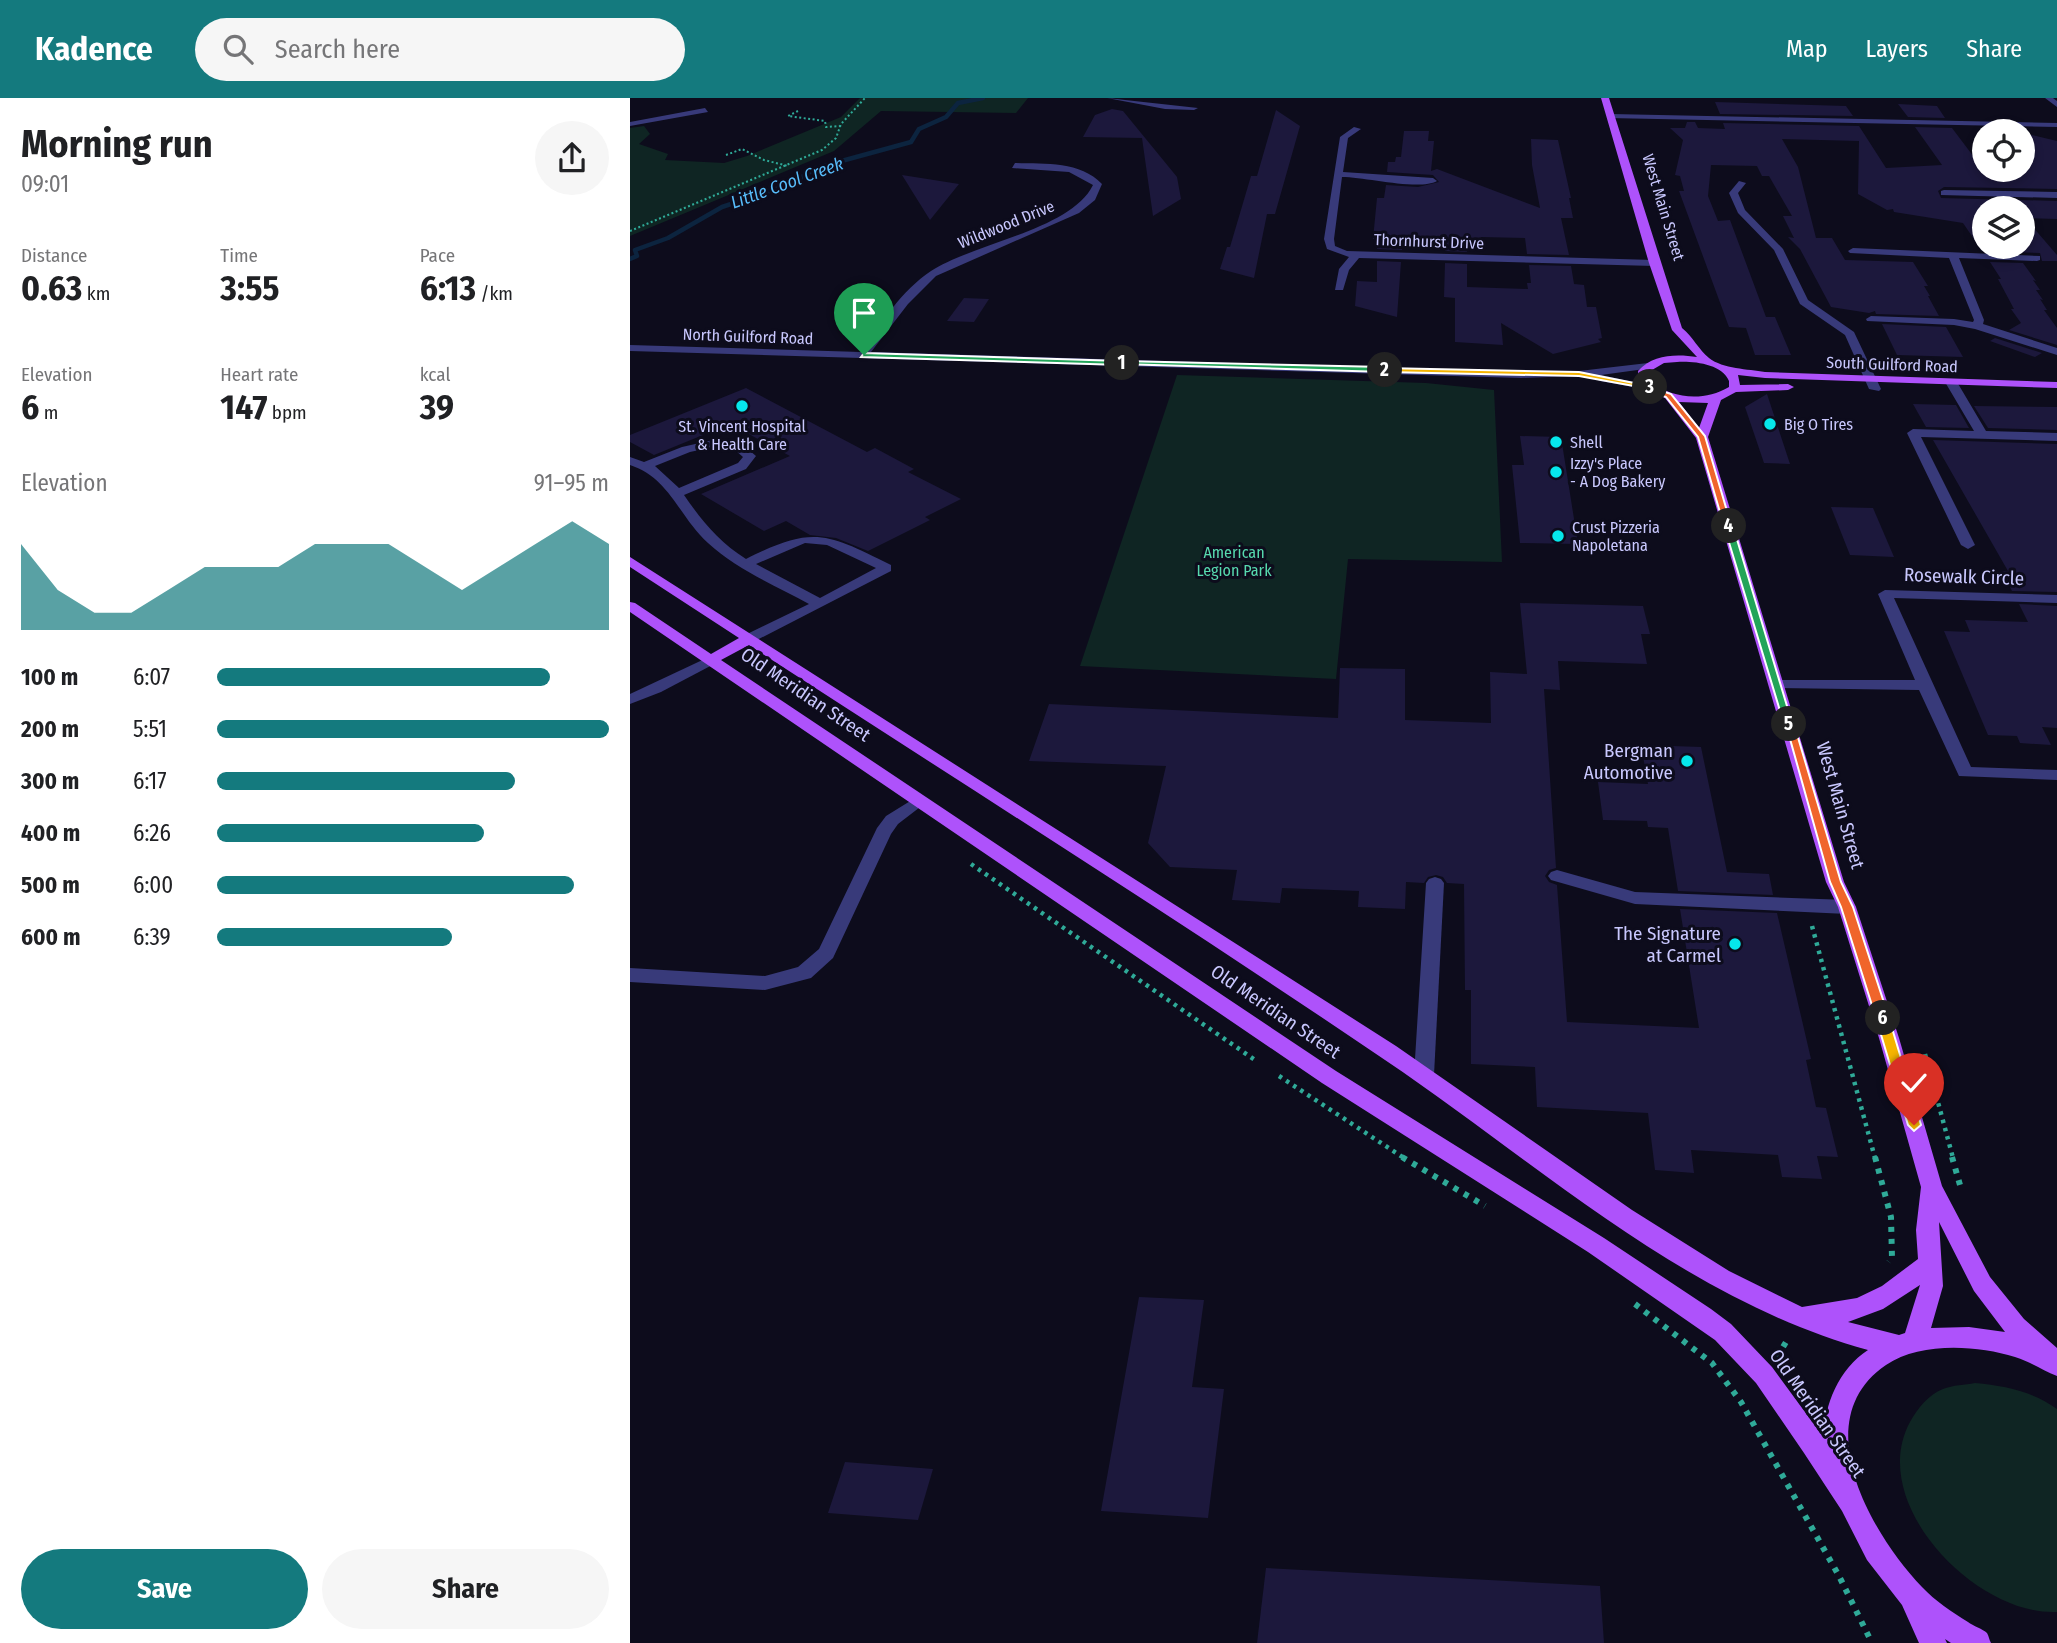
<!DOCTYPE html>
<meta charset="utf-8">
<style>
body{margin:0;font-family:"Fira Sans Condensed",sans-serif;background:#f6f6f6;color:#202124;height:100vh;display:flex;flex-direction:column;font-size:26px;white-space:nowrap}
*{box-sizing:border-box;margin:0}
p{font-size:23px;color:#757577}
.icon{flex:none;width:38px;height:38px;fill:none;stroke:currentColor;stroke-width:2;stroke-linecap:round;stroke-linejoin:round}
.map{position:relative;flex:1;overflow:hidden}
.sheet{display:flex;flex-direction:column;background:#fff;width:630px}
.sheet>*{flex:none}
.controls{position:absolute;left:1342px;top:21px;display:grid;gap:14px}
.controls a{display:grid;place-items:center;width:63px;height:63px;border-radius:50%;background:#fff;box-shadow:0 4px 10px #0003;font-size:35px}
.pin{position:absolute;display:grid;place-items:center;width:60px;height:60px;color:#fff;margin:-72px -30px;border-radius:50% 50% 50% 0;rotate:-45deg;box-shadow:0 0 7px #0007}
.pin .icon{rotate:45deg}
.km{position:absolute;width:35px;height:35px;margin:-18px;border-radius:50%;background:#222;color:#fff;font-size:19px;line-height:35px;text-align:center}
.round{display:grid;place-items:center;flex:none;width:74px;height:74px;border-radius:37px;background:#f6f6f6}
.head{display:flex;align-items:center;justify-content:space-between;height:119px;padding:0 21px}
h1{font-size:38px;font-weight:700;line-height:52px}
.stats{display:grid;grid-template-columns:repeat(3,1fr);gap:10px;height:119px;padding:7px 21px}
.stats div{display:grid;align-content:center}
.stats b{font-size:35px;font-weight:700}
.stats small{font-size:19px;font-weight:400}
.stats p{font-size:19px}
.chart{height:196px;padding:14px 21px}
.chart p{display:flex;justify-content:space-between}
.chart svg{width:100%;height:126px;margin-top:7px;fill:#147a7e;opacity:.7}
.primary-button{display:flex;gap:14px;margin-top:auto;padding:14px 21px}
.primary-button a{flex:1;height:80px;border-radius:42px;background:#147a7e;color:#fff;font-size:28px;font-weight:700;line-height:80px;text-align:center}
.primary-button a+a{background:#f6f6f6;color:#202124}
ul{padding:0 21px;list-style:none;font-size:23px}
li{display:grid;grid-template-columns:112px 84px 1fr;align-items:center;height:52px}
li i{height:18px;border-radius:9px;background:#147a7e}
header{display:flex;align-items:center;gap:42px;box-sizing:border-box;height:98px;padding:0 35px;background:#147a7e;color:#fff}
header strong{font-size:33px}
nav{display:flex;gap:38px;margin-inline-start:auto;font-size:24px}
.search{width:490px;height:63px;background:#f6f6f6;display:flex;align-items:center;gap:18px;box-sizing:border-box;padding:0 24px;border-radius:38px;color:#757577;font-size:26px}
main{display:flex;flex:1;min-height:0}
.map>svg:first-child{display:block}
</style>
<header>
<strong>Kadence</strong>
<div class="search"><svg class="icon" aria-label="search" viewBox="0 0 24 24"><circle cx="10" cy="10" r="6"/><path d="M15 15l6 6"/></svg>Search here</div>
<nav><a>Map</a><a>Layers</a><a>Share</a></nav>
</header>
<main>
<section class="sheet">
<div class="head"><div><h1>Morning run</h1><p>09:01</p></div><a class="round"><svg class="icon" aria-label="share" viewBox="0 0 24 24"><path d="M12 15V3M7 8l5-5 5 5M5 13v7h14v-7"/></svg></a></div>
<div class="stats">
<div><p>Distance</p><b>0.63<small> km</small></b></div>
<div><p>Time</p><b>3:55</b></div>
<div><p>Pace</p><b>6:13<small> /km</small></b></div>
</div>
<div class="stats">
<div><p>Elevation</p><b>6<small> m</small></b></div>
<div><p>Heart rate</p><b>147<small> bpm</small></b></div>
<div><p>kcal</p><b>39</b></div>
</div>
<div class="chart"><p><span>Elevation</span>91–95 m</p>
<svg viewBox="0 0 160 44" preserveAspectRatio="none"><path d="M0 44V14L10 30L20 38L30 38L40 30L50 22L60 22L70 22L80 14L90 14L100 14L110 22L120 30L130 22L140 14L150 6L160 14V44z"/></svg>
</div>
<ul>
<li><b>100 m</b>6:07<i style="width:85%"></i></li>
<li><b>200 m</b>5:51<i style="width:100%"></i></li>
<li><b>300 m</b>6:17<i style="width:76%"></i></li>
<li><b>400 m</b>6:26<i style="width:68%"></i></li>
<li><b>500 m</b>6:00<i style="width:91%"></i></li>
<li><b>600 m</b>6:39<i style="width:60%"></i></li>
</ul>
<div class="primary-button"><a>Save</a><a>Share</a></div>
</section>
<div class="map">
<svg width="1427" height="1545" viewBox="0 0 1427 1545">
<rect width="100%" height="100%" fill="#0d0c1c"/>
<!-- green -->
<g fill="#0f2523">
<polygon points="230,0 398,0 386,15 251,13 204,53 0,138 0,30 14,28 20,36 9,46 38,56 35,62 94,65 117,58 211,19"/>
<polygon points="547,277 796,285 864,292 872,464 718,461 706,581 450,568"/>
<path d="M1345,1285C1375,1288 1402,1293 1427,1311V1514C1346,1518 1236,1405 1280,1324C1288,1310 1298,1297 1313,1291C1323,1287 1335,1287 1345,1285Z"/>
</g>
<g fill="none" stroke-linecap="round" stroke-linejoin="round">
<!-- stream -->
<polyline stroke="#0c243f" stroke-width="4.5" points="0,161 7,158 5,152 38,140 92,109 161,86 186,70 281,44 289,31 316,19 328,5 353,0"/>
</g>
<!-- building -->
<g fill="#1c183c" fill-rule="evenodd">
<polygon points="1085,4 1216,8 1223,18 1090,16"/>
<polygon points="1268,6 1307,8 1315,20 1278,19"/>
<polygon points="482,11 493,13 547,79 551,101 523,118 512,40 453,39 465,17"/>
<polygon points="646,12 670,28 645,116 637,116 624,180 590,171 597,149 600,149 621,78 627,78"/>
<path d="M1057,24H1065L1068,30L1095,31L1093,25L1229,28L1256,70L1312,67L1285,29L1322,30L1356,75H1361L1393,76V35L1427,43V91L1314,89L1308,93L1311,100L1427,103V121L1395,120L1427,157V163H1412L1410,155L1352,153L1333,125L1264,114L1263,111L1257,112L1228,96L1229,43L1152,41L1168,69L1186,140H1202L1215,162L1283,164L1298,188H1294L1300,198H1298L1309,218L1246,216L1245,213L1239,215L1201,209L1170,151L1158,139L1164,140L1153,118H1162L1139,78H1132L1127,68L1081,67L1078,98L1088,123L1100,122L1136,219H1145L1161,257H1125L1116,230L1099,229L1049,93H1054L1050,78L1045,77L1053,42L1040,30H1055ZM1354,110H1393V149H1354Z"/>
<polygon points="774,33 799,33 798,43 804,43 801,73 807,71 910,110 902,67 901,41 928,42 941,100 939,100 943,120 931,120 939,157 897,156 895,140 851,139 851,142 836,142 837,154 815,153 816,143 773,142 772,152 747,151 747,141 743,141 747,100 754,100 756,87 788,89 809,84 803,77 757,74 758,64 765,64 766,59 771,59"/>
<polygon points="272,77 329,86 300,122"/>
<polygon points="747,163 771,164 767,219 725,208 727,183 747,184"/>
<polygon points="1360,164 1393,165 1406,183 1403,182 1410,192 1406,192 1413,202 1410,201 1417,212 1414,212 1427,230 1427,247 1379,232 1391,225 1381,211 1384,211 1368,181 1371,181"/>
<polygon points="815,165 837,166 837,189 898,191 897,185 901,185 899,167 941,168 944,186 954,187 957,209 966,209 972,240 968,241 971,244 923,256 871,225 873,247 825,244 825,200 814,199"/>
<polygon points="334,200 359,201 344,224 317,223"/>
<polygon points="1252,226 1316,229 1333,259 1267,257"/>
<polygon points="1365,240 1412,255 1405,259 1360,243"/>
<polygon points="116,290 237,354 245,350 284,371 278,374 331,401 295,419 300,422 238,453 206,440 180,437 156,423 134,433 71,396 160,358 100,326 24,357 0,344 0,337"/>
<polygon points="1137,296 1160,366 1134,365 1115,309"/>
<polygon points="1283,306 1326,307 1339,330 1296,329"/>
<polygon points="1344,308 1427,309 1427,332 1358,330"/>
<polygon points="890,338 931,339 948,446 890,445 882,367 894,367"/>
<polygon points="1303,342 1427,346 1427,494 1382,493 1372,473 1378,473"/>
<polygon points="1201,409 1243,410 1264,459 1220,457"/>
<polygon points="890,505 1013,508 1020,536 1011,536 1017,566 928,563 930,592 914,591 926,770 919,772 915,778 919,784 927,787 937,924 1069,930 1050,811 1147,815 1181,961 1176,962 1186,1009 1196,1010 1208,1059 1187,1058 1192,1081 1152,1079 1148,1057 1061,1052 1064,1075 1025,1072 1018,1015 907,1009 905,969 841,966 841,892 835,892 834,786 817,785 813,779 806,777 798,779 794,785 776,784 775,811 728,809 729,793 652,790 650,805 602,802 607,772 540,769 518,745 536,668 399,663 419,606 708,620 710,570 775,571 775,622 861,625 860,574 897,576"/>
<polygon points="1389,506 1427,508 1427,630 1412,629 1421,647 1390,645 1387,638 1358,637 1314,533 1340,534 1335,522 1398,524"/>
<polygon points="1011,647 1071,649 1097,774 1139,776 1143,797 1048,793 1038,730 1018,729 1017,723 973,722 968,684 1018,686"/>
<polygon points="509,1199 574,1202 562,1289 594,1291 578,1420 471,1413"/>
<polygon points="215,1364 303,1371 288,1422 198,1415"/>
<polygon points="636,1470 970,1488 974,1545 627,1545"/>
</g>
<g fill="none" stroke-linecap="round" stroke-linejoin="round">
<!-- path-far2 -->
<g stroke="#2faa98" stroke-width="2" stroke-dasharray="2 2.5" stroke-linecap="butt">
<polyline points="168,13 158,18 195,23 196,29 211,28"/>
<polyline points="96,57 112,51 134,62 158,68"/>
<polyline points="0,133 192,52 206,40 211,26 235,0"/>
</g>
<!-- path-far1 -->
<g stroke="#2faa98" stroke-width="4.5" stroke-dasharray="3.5 5" stroke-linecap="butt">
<polyline points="341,766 625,962"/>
<polyline points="1182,828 1245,1060"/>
<polyline points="1295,956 1323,1060"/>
<polyline points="649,978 774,1060"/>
</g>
<!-- path -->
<g stroke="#2faa98" stroke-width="6" stroke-dasharray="5 7" stroke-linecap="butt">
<polyline points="772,1059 855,1108"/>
<polyline points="1245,1059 1261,1119 1262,1160 1259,1164"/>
<polyline points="1322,1059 1330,1087"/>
<polyline points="1005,1206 1082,1265 1111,1304 1209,1478 1242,1545"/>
<polyline points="1147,1259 1159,1239"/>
</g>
<!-- minor -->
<g fill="#383a7a" fill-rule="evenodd">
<polygon points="477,0 568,10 564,12 535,11"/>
<polygon points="1415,0 1423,0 1427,3 1427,9"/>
<polygon points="75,10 78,14 0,28 0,24"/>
<polygon points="981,16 1427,25 1427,29 978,20"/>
<path d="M724,29L731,31L718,40L713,74L803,80L807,83C789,93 736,79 712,79L704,141L705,148L717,153L1024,162L1029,165L1024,168L729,160L719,172L713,192H705L709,171L719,159L697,151L694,141L710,39Z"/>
<path d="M385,65C415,66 450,63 472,86L465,102L449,115L306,178L278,206L241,254L891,274L949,273L1018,265L1022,266V270L971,277L1026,289L1020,292L970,283L964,280L968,277L891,280L0,253V247L231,254C250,226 272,192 301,173C344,145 441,132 463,87L439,74L382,70Z"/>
<polygon points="1109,83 1116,85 1108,95 1115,112 1153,151 1178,202 1224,234 1251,291 1249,293 1239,291 1215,237 1170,206 1144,152 1108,115 1099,95"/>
<polygon points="1314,92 1427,94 1427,100 1311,97 1311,93"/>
<polygon points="1223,150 1410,158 1410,162 1407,163 1329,160 1354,222 1353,226 1427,250 1427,257 1345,231 1324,227 1237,223 1236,221 1241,218 1324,221 1343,224 1344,222 1319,160 1220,155 1218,153"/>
<polygon points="1321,281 1327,284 1356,333 1427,335 1427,343 1291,339 1345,447 1338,451 1331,447 1277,335 1283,331 1344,333 1315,284"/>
<path d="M83,342L113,347L126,358L116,371L54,397C72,423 89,444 116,461C183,427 197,435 261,467V473L125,543H115L113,540L115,537L179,506C145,487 107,472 78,445C49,419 40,380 0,367V359L14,364L52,349ZM83,349L105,352L113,359L108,365L49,390L25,368L60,354ZM175,445L197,447L246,470L190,500L126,466Z"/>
<polygon points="1255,492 1427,497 1427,505 1264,500 1341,669 1427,672 1427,682 1329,678 1289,592 1142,590 1139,587 1142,584 1147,582 1285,582 1248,496"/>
<polygon points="81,558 86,559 88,562 86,565 31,594 0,606 0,596"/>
<polygon points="290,697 298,703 268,726 261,736 203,860 181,880 135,892 0,884 0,870 135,878 168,869 189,851 247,730 256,718"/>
<polygon points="927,772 1005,794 1217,802 1223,804 1226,809 1223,814 1217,816 1005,806 921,782 918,778 921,774"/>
<polygon points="805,779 811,781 814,785 804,977 801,983 794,985 787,983 784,977 796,785 799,781"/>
</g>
<!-- major -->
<path fill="#ae52fb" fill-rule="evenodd" d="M971,0H979L1052,230C1063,239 1069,252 1079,260C1093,271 1118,271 1135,274L1427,284V290L1135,280L1108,277L1110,287L1158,286L1164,289L1158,292L1106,294L1091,302L1078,339L1214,784L1226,809L1269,940L1312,1088L1360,1179L1394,1221L1427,1250V1278C1412,1272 1401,1264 1385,1259C1346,1247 1290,1244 1256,1267C1175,1322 1242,1437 1292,1489C1305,1503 1322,1514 1338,1524C1343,1528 1353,1531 1357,1535C1359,1538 1359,1542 1361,1545H1321L1315,1541L1317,1545H1289L1272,1507L1237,1462L1212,1413L1174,1355L1126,1285L1085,1242L958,1154L692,985L0,514V504L5,505L81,556L109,540L0,469V459L766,948L1002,1112L1099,1173L1172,1209L1227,1200L1252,1188L1288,1161L1286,1132L1291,1089L1249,940L1208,809L1196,784L1066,340L1035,300L1020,293L1009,284L1008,273C1023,256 1047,256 1067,259L1042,232L1019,165ZM1047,264C1064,263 1092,266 1099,283V289C1073,304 1043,301 1020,283L1022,272L1034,265ZM1049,304L1078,305L1069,330ZM119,547C331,685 546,820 755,962C909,1066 1055,1202 1238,1252C1209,1271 1194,1306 1194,1340L1142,1269L1101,1226L1081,1211L974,1140L706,973L91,562ZM1309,1124L1344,1193L1375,1234L1339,1229L1301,1230L1313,1188ZM1290,1187L1275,1235L1269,1237L1218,1224L1253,1211Z"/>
</g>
<!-- split-1 -->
<polygon fill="#22a559" stroke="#fff" stroke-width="2" points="234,255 492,263 496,265 492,267 231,259"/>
<!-- split-2 -->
<polygon fill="#22a559" stroke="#fff" stroke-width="2" points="492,263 755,269 759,272 755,274 490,266"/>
<!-- split-3 -->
<polygon fill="#f5b400" stroke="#fff" stroke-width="2" points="753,270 949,274 1024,289 1020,291 949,278 755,274"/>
<!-- split-4 -->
<polygon fill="#f0652b" stroke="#fff" stroke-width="2" points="1018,288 1041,296 1075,338 1102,430 1094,428 1068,339 1036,299 1018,291"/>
<!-- split-5 -->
<polygon fill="#22a559" stroke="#fff" stroke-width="2" points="1099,425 1103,428 1163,628 1154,626 1094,428"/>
<!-- split-6 -->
<polygon fill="#f0652b" stroke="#fff" stroke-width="2" points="1155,623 1164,626 1211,784 1223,809 1259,920 1257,923 1253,925 1246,920 1211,809 1200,784"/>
<!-- split-7 -->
<polygon fill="#f5b400" stroke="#fff" stroke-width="2" points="1253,915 1259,920 1291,1027 1284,1033 1278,1027 1246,920"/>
<!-- markers -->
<g fill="#06e7eb" stroke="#0d0c1c" stroke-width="2.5">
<circle cx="112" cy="308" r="7"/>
<circle cx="1140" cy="326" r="7"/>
<circle cx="926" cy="344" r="7"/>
<circle cx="926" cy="374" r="7"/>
<circle cx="928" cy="438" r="7"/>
<circle cx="1057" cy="663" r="7"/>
<circle cx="1105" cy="846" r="7"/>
</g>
<g text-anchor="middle" stroke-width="6" stroke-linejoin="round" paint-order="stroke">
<!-- far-street labels -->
<g font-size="16" fill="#c9c8fe" stroke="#0d0c1c">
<text transform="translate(1034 109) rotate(73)" y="6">West Main Street</text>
<text transform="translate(376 126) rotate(-22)" y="6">Wildwood Drive</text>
<text transform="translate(799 143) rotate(2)" y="6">Thornhurst Drive</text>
<text transform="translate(118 238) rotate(2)" y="6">North Guilford Road</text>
<text transform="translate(1262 266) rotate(2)" y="6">South Guilford Road</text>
</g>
<!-- far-poi labels -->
<g font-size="16" fill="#c9c8fe" stroke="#0d0c1c" text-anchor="start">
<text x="1154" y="332">Big O Tires</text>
<text x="112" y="334" text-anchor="middle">St. Vincent Hospital<tspan x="112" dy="18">&amp; Health Care</tspan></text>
<text x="940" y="350">Shell</text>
<text x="940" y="371">Izzy's Place<tspan x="940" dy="18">- A Dog Bakery</tspan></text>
<text x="942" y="435">Crust Pizzeria<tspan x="942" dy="18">Napoletana</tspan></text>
</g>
<!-- far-park labels -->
<g font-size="16" fill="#57daaf" stroke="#0d0c1c">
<text x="604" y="460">American<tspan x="604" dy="18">Legion Park</tspan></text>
</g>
<!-- far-water labels -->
<g font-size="18" font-style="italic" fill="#58bdfb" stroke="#0d0c1c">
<text transform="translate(157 85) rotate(-20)" y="6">Little Cool Creek</text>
</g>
<!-- street labels -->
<g font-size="19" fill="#c9c8fe" stroke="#0d0c1c">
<text transform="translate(1334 478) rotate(2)" y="7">Rosewalk Circle</text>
<text transform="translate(176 596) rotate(34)" y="7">Old Meridian Street</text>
<text transform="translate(1211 707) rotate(74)" y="7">West Main Street</text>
<text transform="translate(646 913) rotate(34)" y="7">Old Meridian Street</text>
<text transform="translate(1188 1315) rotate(55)" y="7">Old Meridian Street</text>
</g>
<!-- poi labels -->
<g font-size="19" fill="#c9c8fe" stroke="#0d0c1c" text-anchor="end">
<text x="1043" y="659">Bergman<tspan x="1043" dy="22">Automotive</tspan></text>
<text x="1091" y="842">The Signature<tspan x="1091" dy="22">at Carmel</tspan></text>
</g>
</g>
</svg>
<div class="controls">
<a><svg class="icon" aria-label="locate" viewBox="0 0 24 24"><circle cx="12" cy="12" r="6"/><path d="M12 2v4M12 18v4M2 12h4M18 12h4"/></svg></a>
<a><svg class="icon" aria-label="layers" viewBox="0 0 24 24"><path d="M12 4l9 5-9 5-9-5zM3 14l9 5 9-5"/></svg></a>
</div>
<div class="pin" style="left:234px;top:257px;background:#1e9e55"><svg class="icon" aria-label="arrive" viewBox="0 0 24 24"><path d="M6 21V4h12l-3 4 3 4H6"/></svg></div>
<div class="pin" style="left:1284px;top:1027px;background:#d93025"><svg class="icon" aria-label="check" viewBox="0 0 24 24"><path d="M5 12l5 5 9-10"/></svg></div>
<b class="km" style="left:492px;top:265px">1</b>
<b class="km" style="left:755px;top:272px">2</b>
<b class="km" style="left:1020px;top:289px">3</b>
<b class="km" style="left:1099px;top:428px">4</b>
<b class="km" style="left:1159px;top:626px">5</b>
<b class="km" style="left:1253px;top:920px">6</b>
</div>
</main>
